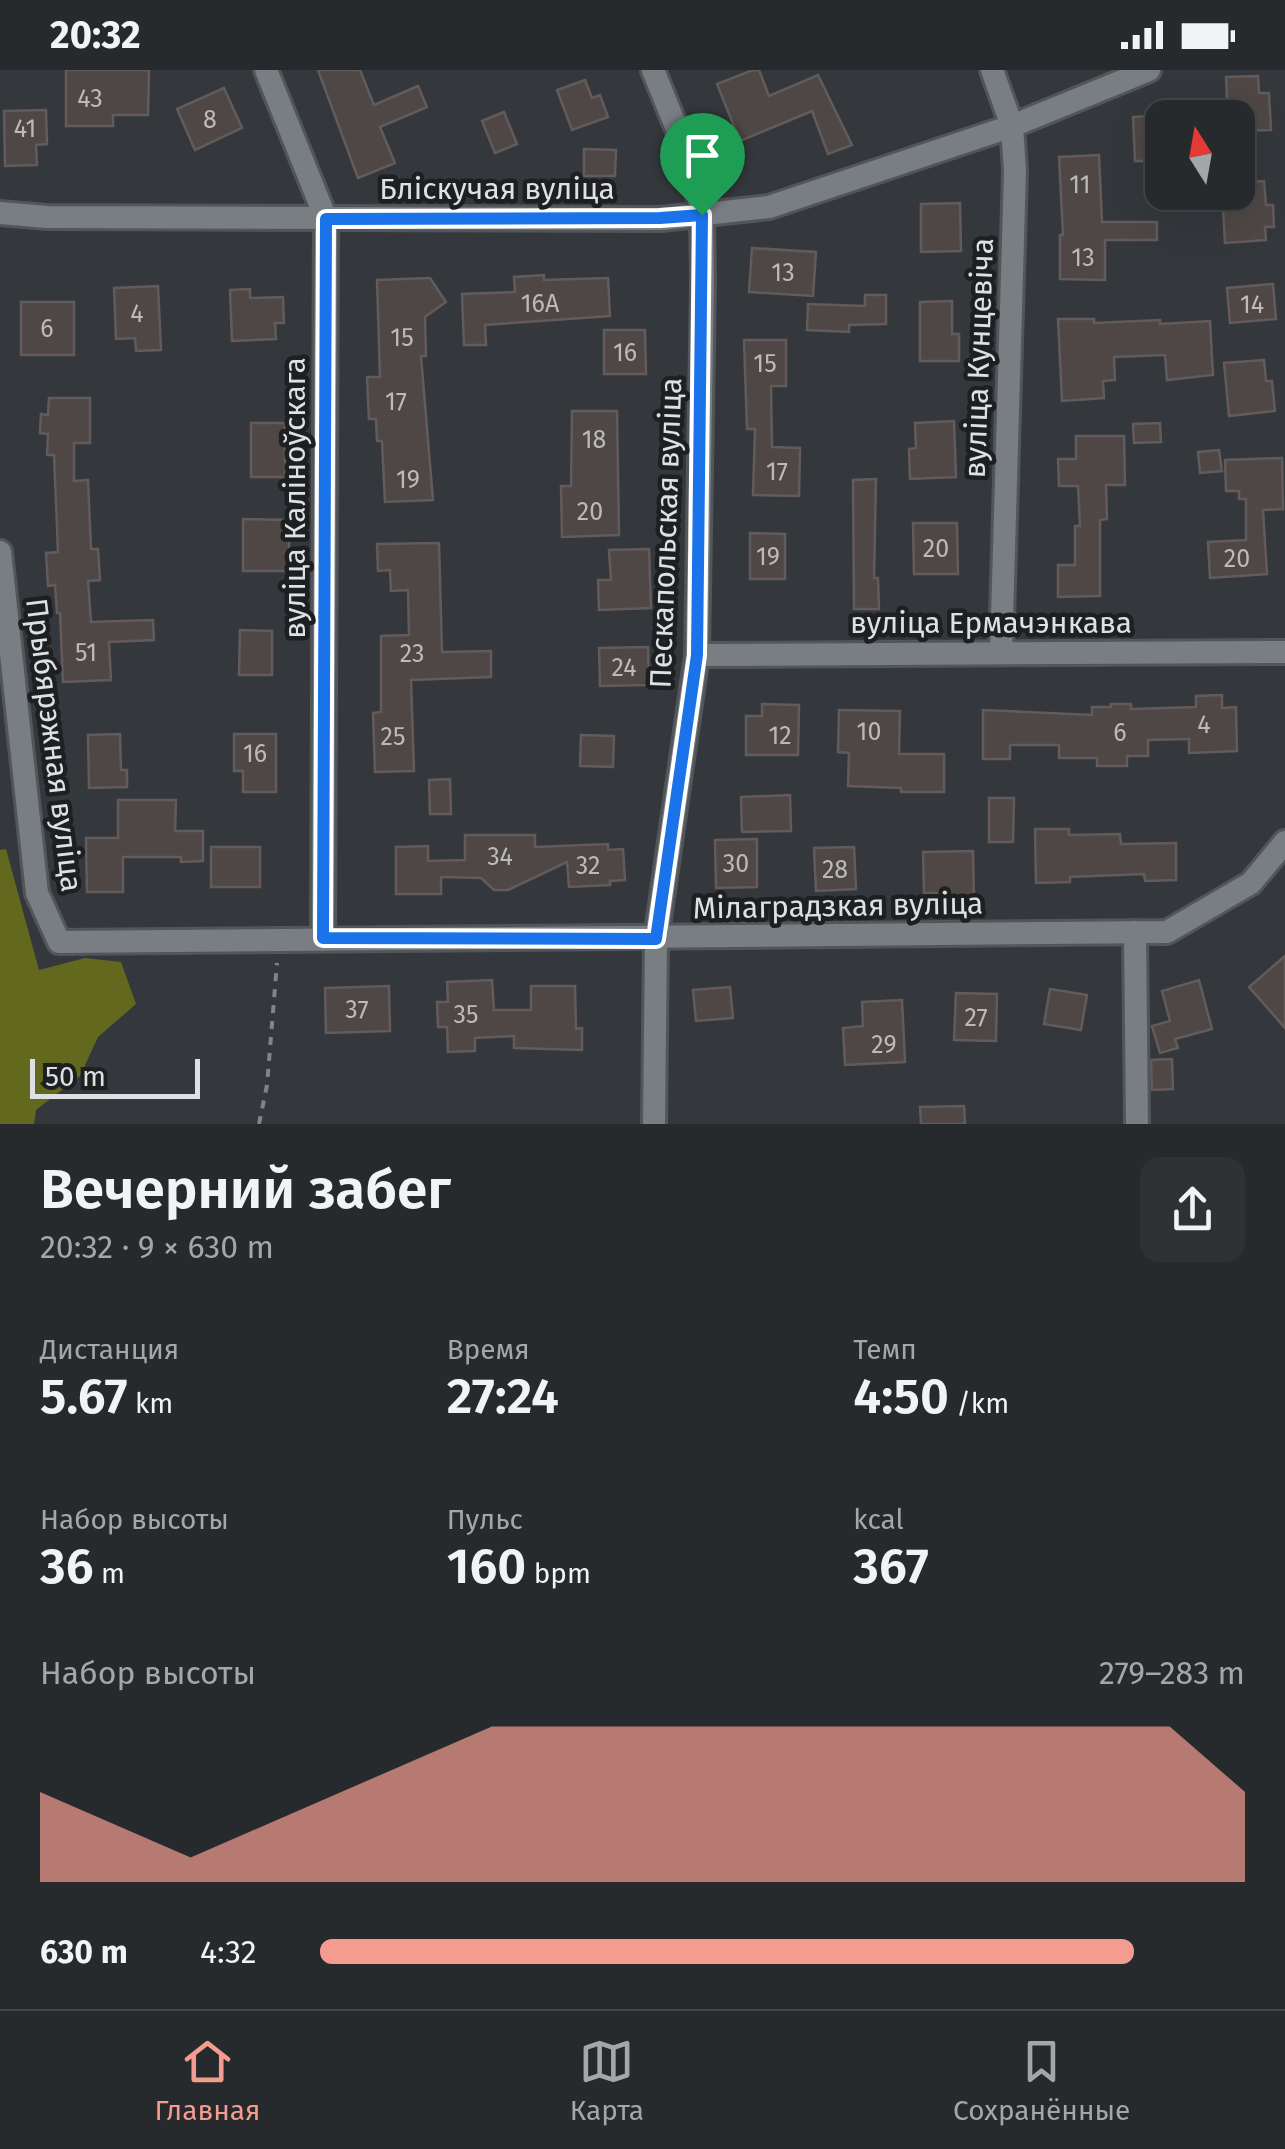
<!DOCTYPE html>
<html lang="ru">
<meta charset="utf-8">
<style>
body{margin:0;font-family:"Fira Sans",sans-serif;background:#2f3235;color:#f1f3f6;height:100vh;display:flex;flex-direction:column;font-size:38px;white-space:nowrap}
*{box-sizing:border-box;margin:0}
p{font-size:32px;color:#a4a7aa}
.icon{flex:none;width:55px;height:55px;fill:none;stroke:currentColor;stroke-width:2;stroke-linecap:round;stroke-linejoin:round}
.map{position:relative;height:1054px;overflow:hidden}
.details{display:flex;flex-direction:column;background:#272a2d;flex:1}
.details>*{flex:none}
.needle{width:65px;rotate:349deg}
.fabs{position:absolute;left:1145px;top:30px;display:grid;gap:20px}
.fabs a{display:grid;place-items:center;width:110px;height:110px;border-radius:20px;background:#272a2d;box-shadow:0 10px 40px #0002,0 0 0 2px #434649;font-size:50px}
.scale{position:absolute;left:30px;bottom:25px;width:170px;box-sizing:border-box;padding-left:10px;border:5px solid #dee1e3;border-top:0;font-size:28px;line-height:35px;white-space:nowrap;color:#dee1e3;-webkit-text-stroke:8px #1d1f21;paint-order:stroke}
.pin{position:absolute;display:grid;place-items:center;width:85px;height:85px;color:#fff;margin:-102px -42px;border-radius:50% 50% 50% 0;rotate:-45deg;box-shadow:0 0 10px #0007}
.pin .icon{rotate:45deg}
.round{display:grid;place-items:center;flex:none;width:105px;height:105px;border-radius:20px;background:#2f3235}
.headline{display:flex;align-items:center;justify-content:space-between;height:170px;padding:0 40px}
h1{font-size:55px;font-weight:600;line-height:75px}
.metrics{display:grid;grid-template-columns:repeat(3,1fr);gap:15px;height:170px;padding:10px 40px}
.metrics div{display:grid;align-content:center}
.metrics b{font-size:50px;font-weight:600}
.metrics small{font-size:28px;font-weight:400}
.metrics p{font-size:28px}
.chart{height:280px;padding:20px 40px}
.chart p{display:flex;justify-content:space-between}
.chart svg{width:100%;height:180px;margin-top:10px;fill:#f59c90;opacity:.7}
ul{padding:0 40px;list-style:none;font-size:32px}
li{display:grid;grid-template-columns:160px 120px 1fr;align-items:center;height:75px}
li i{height:25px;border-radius:12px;background:#f59c90}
.status{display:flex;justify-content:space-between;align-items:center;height:70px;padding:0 50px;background:#272a2d;direction:ltr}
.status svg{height:28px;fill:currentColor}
.tabs{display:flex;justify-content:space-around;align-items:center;height:140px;border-top:2px solid #434649;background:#272a2d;font-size:28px;color:#a4a7aa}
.tabs a{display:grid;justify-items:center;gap:5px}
.tabs .selected{color:#f59c90}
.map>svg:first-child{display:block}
</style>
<div class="status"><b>20:32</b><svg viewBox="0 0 49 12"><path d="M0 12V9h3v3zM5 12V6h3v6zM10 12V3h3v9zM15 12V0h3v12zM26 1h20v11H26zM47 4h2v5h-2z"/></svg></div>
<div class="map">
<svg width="1285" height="1054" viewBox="0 0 1285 1054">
<rect width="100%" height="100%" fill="#34383c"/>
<!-- forest -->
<polygon fill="#63681f" points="6,779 39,900 85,888 121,892 136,934 98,967 80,1006 36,1040 34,1054 0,1054 0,780"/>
<!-- building -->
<g fill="#4e4746" stroke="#635b5b" stroke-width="2.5">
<polygon points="66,0 149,0 148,45 113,45 113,56 66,56"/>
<polygon points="318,0 360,0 374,35 418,16 427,37 380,57 395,93 358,108"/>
<polygon points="753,0 759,0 769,26 818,5 852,75 828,84 812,41 740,71 717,14"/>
<polygon points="1258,6 1259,23 1269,23 1271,60 1238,61 1238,48 1228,48 1226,7"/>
<polygon points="585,10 592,28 600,25 608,47 572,60 557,20"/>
<polygon points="224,18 242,58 195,80 177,39"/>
<polygon points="46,40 47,74 36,75 37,95 5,96 4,41"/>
<polygon points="504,42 517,74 495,83 482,51"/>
<polygon points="1153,46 1156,91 1135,91 1133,47"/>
<polygon points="584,79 616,80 615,106 584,106"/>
<polygon points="1099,85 1102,152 1157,152 1157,170 1105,170 1105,210 1060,209 1060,165 1063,165 1059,87"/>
<polygon points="1264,111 1266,135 1273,135 1274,157 1265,157 1266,170 1225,173 1222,122 1238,122 1238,113"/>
<polygon points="960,133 961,181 921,182 921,134"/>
<polygon points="752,178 816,182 813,226 749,222"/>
<polygon points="544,205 544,210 608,208 610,246 485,255 486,275 464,275 462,224 515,222 514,207"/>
<polygon points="430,208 446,232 425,247 426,286 421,286 433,430 385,432 382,371 377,371 376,349 369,349 367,307 380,307 377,210"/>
<polygon points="1273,214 1276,249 1230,253 1227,218"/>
<polygon points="158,216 161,280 136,281 135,268 116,269 114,218"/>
<polygon points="250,219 250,228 283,227 284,253 275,253 276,269 232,271 230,220"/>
<polygon points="865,225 886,225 886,254 849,255 849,262 807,260 808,234 865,236"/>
<polygon points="952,231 952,264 959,264 959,291 920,291 920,232"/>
<rect x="21" y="232" width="53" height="53"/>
<polygon points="1058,249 1094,249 1094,253 1160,250 1160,254 1210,251 1213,305 1167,310 1165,285 1114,287 1115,310 1103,311 1104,328 1062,331"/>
<polygon points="604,260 645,260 646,304 604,304"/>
<polygon points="744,270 786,270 786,316 771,316 772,377 800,378 799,426 753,425 755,359 747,359"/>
<polygon points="1264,290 1266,311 1272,311 1275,341 1229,346 1224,293"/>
<polygon points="49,328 90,328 90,373 74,373 74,411 88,410 91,479 98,479 100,510 88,511 91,552 153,550 154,570 109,572 111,610 63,612 60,543 57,543 55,515 48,516 46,483 58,482 54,385 47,385 48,364 40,363 41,344 48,345"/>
<polygon points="572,341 617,341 619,465 562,467 561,416 571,416"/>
<polygon points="954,351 956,407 910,409 909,379 916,378 915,353"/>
<rect x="251" y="353" width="34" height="54"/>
<polygon points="1160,353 1161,372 1134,373 1133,354"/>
<polygon points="1076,366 1124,366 1125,415 1106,415 1107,449 1100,450 1100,526 1058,527 1058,495 1075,495 1075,456 1080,456 1078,416 1059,416 1058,389 1076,389"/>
<polygon points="1219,380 1222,401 1200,403 1198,382"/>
<polygon points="1282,388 1283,439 1263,440 1267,504 1210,508 1208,472 1246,470 1246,429 1239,429 1239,421 1226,421 1225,390"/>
<polygon points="876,409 874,508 878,508 879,539 854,539 853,410"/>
<polygon points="243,449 289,450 289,501 243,501"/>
<polygon points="913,453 957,453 958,504 914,504"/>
<polygon points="750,463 785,464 785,509 750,509"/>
<polygon points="439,473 442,582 491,581 491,607 411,610 414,701 375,702 373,643 381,642 381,566 409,565 408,520 391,521 390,500 378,501 377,474"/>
<polygon points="649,479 651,538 599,540 598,510 611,510 609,480"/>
<polygon points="240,560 272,561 272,605 239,605"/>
<polygon points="648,577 649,615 600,616 599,578"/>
<polygon points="1222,625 1222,638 1236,637 1237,681 1189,683 1189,669 1148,670 1148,686 1127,686 1127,696 1097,696 1097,688 1059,688 1059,675 1010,675 1010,689 983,689 983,640 1092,645 1092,637 1111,637 1111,634 1131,634 1131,639 1196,637 1196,626"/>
<polygon points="762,634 799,635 798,685 746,685 746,646 762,646"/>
<polygon points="839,640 900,641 899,684 944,684 944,722 901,722 901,718 848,716 849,683 838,682"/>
<polygon points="120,664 121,700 127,700 127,717 89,718 88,665"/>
<polygon points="234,664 276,664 276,722 243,722 243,701 234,701"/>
<polygon points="581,665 614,666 613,697 580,696"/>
<polygon points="450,709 451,744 430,744 429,710"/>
<polygon points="790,725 791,761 742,762 741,727"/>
<polygon points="989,728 1014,728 1013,772 989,772"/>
<polygon points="118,730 176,730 175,761 203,761 203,791 181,792 181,787 123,787 123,822 87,822 86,768 118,768"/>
<polygon points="1035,759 1069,759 1069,765 1120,764 1121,774 1176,773 1176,810 1145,811 1144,804 1070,807 1070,812 1036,813"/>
<polygon points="465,765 535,765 535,777 608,774 608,780 623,779 625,810 610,811 610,815 569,817 567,792 508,820 494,820 481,808 441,807 441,824 396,824 396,777 428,776 428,791 465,790"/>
<polygon points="757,769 757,817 716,818 715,770"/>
<rect x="211" y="777" width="49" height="40"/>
<polygon points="854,777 856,819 816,821 814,778"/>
<polygon points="973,781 974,830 950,831 950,823 924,823 923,782"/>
<polygon points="1285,886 1285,958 1249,917"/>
<polygon points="492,910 494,940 531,940 531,916 575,916 576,959 582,958 582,980 514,978 514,966 475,968 475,981 448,982 447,957 438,957 437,932 448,932 447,912"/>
<polygon points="1199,910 1212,959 1175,969 1178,978 1160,983 1152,956 1170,951 1162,921"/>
<polygon points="389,916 390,961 326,963 325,918"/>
<polygon points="730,917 733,948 696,951 693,920"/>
<polygon points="1050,919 1087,925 1081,960 1044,954"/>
<polygon points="956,923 997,924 996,971 954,970"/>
<polygon points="902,930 905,992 845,995 843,958 863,956 862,932"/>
<polygon points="1172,989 1173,1019 1152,1020 1151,990"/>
<polygon points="964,1036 965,1054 921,1054 920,1037"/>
</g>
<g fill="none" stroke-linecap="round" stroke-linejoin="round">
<defs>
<g id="minor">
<polyline points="266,0 326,149 323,868"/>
<polyline points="653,0 692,96 702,145 703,212 697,585 656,869 654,1054"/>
<polyline points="992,0 1012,56 1015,101 1001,582"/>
<polyline points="0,143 47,147 661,149 769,137 1012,56 1149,0"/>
<polyline points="0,482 37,823 59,872 1167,862 1251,813 1285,772"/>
<polyline points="697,585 1285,582"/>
<polyline points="1135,862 1137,1054"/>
</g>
</defs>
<!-- minor casing -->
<use href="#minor" stroke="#525559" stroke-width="28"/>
<!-- path -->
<polyline stroke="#808387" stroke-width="4" stroke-dasharray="8 8" stroke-linecap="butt" points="259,1054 267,1015 277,893"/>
<!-- minor -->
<use href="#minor" stroke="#797e83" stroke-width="22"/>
</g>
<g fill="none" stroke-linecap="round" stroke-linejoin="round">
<defs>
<polygon id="route" points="702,145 697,585 656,869 323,868 326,149 660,148"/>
</defs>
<!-- route casing -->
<use href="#route" stroke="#fff" stroke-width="20"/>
<!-- route -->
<use href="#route" stroke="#1a73e8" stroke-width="12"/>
</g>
<g text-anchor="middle" stroke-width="9" stroke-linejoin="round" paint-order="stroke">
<!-- number labels -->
<g font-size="25" fill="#bababc">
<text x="90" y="37">43</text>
<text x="210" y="58">8</text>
<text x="25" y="67">41</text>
<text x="1080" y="123">11</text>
<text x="1083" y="196">13</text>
<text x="783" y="211">13</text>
<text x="540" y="242">16А</text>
<text x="1252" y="243">14</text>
<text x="137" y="252">4</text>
<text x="47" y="267">6</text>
<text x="402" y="276">15</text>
<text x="625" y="291">16</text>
<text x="765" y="302">15</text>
<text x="396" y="340">17</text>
<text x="594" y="378">18</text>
<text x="777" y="410">17</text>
<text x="408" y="418">19</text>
<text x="590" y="450">20</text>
<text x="936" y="487">20</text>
<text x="768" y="495">19</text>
<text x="1237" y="497">20</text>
<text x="86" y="591">51</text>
<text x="412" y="592">23</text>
<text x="624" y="606">24</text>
<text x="1204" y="663">4</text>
<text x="869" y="670">10</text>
<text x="1120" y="671">6</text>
<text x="780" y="674">12</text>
<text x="393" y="675">25</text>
<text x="255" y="692">16</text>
<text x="500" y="795">34</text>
<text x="736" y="802">30</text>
<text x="588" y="804">32</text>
<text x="835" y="808">28</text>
<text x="357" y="948">37</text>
<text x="466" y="953">35</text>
<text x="976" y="956">27</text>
<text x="884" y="983">29</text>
</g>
<!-- street labels -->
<g font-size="30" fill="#dee1e3" stroke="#1d1f21">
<text x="497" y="129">Бліскучая вуліца</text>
<text transform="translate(979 288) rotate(-88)" y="10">вуліца Кунцевіча</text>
<text transform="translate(295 428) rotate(-90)" y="10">вуліца Каліноўскага</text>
<text transform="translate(666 463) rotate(-88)" y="10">Пескапольская вуліца</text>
<text x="991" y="563">вуліца Ермачэнкава</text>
<text transform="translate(54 675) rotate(83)" y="10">Прыбярэжная вуліца</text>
<text transform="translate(838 836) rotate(-1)" y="10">Мілаградзкая вуліца</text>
</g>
</g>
</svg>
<div class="fabs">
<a><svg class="needle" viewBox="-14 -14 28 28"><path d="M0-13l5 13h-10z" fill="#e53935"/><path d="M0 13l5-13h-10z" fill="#a4a7aa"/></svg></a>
</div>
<div class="scale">50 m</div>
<div class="pin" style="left:702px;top:145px;background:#1e9e55"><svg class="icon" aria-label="arrive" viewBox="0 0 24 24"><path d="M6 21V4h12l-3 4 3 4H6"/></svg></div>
</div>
<section class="details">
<div class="headline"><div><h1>Вечерний забег</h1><p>20:32 · 9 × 630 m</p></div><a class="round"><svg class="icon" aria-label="share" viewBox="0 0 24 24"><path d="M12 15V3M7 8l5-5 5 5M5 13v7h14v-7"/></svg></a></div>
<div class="metrics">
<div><p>Дистанция</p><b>5.67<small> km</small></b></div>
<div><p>Время</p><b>27:24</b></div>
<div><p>Темп</p><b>4:50<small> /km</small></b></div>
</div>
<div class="metrics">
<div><p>Набор высоты</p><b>36<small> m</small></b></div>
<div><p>Пульс</p><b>160<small> bpm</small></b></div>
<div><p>kcal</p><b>367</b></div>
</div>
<div class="chart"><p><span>Набор высоты</span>279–283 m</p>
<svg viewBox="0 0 160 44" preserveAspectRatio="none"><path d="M0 44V22L10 30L20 38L30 30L40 22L50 14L60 6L70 6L80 6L90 6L100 6L110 6L120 6L130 6L140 6L150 6L160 22V44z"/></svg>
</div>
<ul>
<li><b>630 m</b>4:32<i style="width:88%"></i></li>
</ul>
</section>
<nav class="tabs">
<a class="selected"><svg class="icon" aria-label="home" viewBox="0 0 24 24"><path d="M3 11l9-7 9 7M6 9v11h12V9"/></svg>Главная</a>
<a><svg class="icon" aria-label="map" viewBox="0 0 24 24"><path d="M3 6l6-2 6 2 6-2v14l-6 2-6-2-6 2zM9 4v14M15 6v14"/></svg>Карта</a>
<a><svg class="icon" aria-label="saved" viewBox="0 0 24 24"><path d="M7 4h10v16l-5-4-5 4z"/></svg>Сохранённые</a>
</nav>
